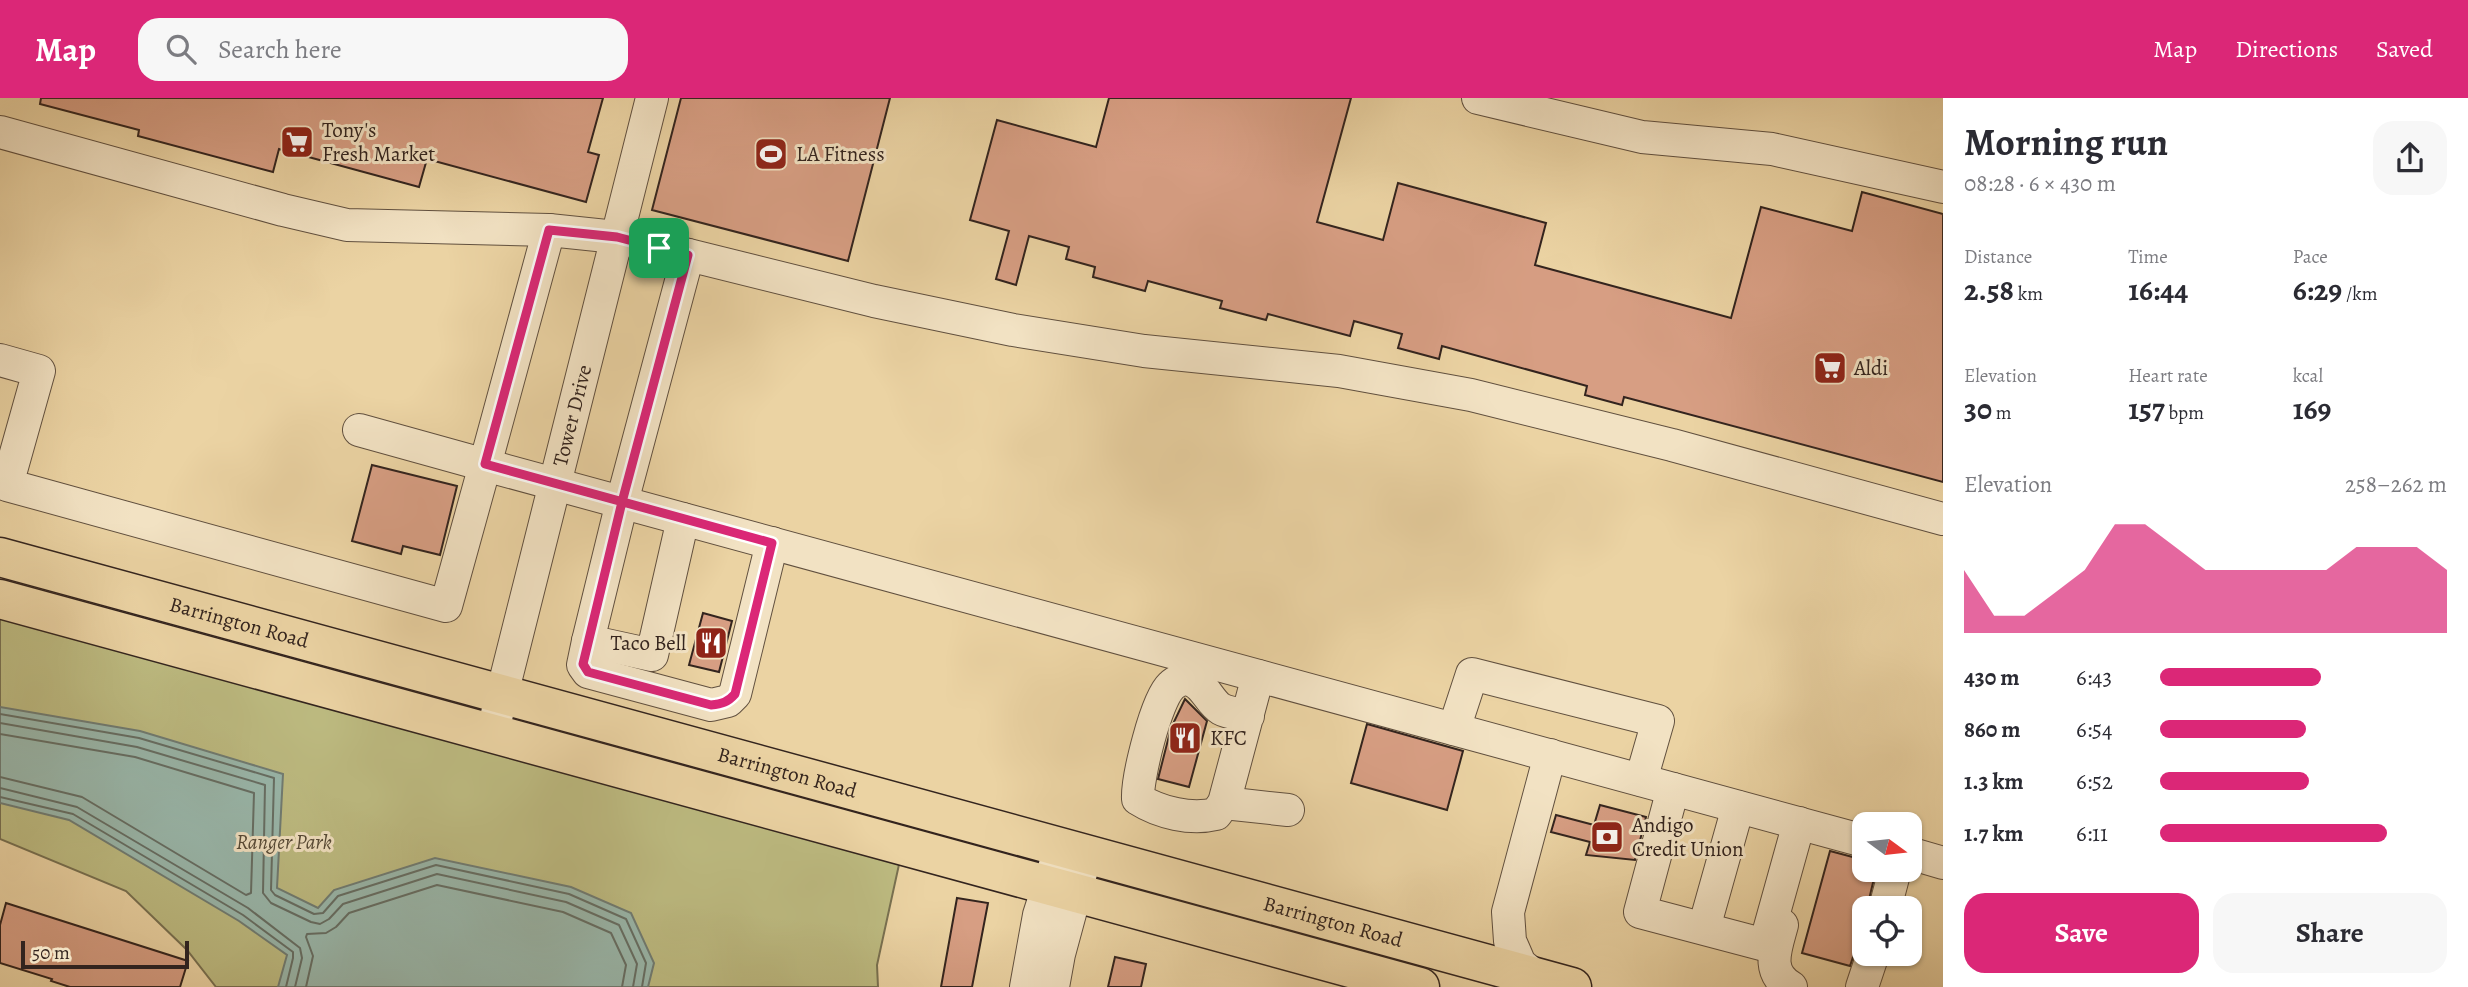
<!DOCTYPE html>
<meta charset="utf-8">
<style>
body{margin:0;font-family:Alegreya,serif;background:#f7f7f7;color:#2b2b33;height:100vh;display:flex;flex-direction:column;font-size:26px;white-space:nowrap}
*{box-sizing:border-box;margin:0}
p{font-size:23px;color:#7c7c81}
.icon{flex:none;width:38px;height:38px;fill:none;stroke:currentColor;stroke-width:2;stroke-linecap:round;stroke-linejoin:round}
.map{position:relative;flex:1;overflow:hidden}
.sheet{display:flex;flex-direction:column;background:#fff;width:525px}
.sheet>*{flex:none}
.needle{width:46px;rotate:105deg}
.tools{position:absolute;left:1852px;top:714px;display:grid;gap:14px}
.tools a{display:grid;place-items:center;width:70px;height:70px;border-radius:14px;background:#fff;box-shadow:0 2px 5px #0004;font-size:35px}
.scale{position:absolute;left:21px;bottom:18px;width:168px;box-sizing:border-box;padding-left:7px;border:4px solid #33241e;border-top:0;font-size:19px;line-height:24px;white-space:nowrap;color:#33241e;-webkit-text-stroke:5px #f2e2c3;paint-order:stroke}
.pin{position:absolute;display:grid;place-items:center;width:60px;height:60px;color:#fff;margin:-30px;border-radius:14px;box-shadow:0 4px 10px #0006}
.round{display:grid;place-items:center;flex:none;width:74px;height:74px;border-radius:21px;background:#f7f7f7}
.headline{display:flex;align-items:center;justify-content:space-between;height:119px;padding:0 21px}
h1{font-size:38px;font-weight:600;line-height:52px}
.stats{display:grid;grid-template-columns:repeat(3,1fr);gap:10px;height:119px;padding:7px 21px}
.stats div{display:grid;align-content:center}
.stats b{font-size:30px;font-weight:600}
.stats small{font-size:19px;font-weight:400}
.stats p{font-size:19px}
.chart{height:196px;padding:14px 21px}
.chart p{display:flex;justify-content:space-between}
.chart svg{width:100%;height:126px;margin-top:7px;fill:#db2777;opacity:.7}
.primary-button{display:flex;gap:14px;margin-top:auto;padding:14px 21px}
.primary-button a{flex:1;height:80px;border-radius:21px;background:#db2777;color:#fff;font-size:28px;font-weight:600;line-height:80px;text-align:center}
.primary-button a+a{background:#f7f7f7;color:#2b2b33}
ul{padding:0 21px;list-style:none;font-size:23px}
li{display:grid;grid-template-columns:112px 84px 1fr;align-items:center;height:52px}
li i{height:18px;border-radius:9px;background:#db2777}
header{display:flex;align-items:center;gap:42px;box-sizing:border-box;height:98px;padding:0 35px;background:#db2777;color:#fff}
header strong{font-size:33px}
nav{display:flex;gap:38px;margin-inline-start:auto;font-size:24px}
.search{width:490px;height:63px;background:#f7f7f7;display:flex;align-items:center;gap:18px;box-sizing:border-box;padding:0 24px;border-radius:21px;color:#7c7c81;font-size:26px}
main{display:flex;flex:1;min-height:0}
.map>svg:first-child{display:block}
</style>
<header>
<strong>Map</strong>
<div class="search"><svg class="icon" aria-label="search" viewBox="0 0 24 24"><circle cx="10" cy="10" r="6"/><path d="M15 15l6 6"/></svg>Search here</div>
<nav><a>Map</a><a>Directions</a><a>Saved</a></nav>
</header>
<main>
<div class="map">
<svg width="1943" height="889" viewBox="0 0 1943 889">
<rect width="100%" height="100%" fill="#ebd3a3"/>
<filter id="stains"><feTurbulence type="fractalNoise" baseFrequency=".00286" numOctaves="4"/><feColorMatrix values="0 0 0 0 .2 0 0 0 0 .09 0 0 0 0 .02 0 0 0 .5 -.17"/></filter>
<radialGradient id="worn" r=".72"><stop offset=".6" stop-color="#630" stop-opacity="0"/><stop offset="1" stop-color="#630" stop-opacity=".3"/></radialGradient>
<!-- green -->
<polygon fill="#bdbb81" stroke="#787050" stroke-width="2" points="0,516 900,762 877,867 878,889 216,889 187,852 126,793 0,741"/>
<!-- water -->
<polygon fill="#99b7ab" stroke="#707c73" stroke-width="2" points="0,609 140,633 283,676 277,790 318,810 334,792 435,760 571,789 631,815 654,865 648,889 278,889 287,857 239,823 69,722 0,705"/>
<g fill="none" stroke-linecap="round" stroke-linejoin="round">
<!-- shore -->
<g stroke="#666e64" stroke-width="2">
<polyline points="0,616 139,640 274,680 271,792 275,797 314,816 323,815 338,798 436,767 569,796 626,821 646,865 642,889"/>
<polyline points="0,625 137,649 265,687 263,795 271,805 311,824 320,826 329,821 343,806 437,776 566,804 619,827 637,866 633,889"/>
<polyline points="0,636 135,659 254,695 251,795 246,797 82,699 0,679"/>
<polyline points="0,690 77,709 248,810 300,850 302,860 295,889"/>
<polyline points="0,699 73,716 243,817 293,854 293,860 286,889"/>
<polyline points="306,889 313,858 306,839 307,836 326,835 336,829 349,815 437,787 563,814 611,835 626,867 622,889"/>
</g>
</g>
<!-- building -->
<g fill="#d79e83" stroke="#33241e" stroke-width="2">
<polygon points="41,0 603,0 588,54 599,57 586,104 427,61 419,89 279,51 273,74 138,38 139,32 40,6"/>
<polygon points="681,0 890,0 848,163 652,112"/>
<polygon points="1109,0 1351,0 1317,124 1383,142 1398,85 1546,125 1535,167 1731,220 1761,109 1852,133 1862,94 1943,116 1943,384 1624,299 1622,307 1585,297 1587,288 1442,248 1439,261 1398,250 1402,236 1354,223 1350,238 1268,216 1266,222 1220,210 1222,203 1148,183 1145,193 1093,179 1095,169 1066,161 1069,149 1029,138 1016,187 996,181 1009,133 970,122 997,22 1096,49"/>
<polygon points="372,367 457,388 440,457 403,448 401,456 352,443"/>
<polygon points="703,515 732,523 719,574 689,567"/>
<polygon points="1185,601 1207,623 1189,689 1158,681 1171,630"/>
<polygon points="1367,626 1463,653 1447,712 1351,685"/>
<polygon points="1600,707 1646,719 1635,762 1586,757 1590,744 1551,734 1556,717 1594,727"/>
<polygon points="1830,753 1864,762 1864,772 1876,772 1867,810 1864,810 1864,841 1856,850 1850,868 1802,855"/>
<polygon points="957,800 988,805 972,889 941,889"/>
<polygon points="6,805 188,863 180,889 70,889 51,883 52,881 0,865 0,827"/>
<polygon points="1115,859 1146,866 1141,889 1108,889"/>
</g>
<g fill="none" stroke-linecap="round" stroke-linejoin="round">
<defs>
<g id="minor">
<polyline points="1478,0 1642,39 1772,51 1943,89"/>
<polyline points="0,34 283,112 347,127 549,132 616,139 874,203 1013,232 1144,253 1339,273 1471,297 1672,347 1943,421"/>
<polyline points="0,262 39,273 7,387 446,508 485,367 1864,743"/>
<polyline points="359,332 485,367 549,132"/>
<polyline points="683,421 652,557 588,543 622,404 688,157"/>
<polyline points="588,543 583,567 588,574 711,607 728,603 735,596 772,445"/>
<path d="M1248,618C1240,616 1228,615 1221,611C1209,604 1205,586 1190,582C1183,580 1176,583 1171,588C1156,602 1137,680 1138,701C1160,715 1191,722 1216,716L1224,705L1258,578"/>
<path id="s1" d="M496,620L652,0"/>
<polyline points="1454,631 1472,576 1658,623 1641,682"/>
<polyline points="1673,691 1640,814 1765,847 1799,725"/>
<polyline points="1224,705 1288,712"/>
<polyline points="1909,755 1943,765"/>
<polyline points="1885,810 1895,772"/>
<path d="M1782,827C1776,850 1765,874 1791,889"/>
<polyline points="1704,830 1738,709"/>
<polyline points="1536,879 1520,866 1514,852 1510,843 1508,814 1550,657"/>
<polyline points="1026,889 1039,817 1061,748"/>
<polyline points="1053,889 1059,856 1082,771"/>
<polyline points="1862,889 1873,856"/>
</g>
<g id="major">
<path id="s2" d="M0,459L1572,889"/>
<polyline points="0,501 1420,889"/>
</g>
</defs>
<!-- minor casing -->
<use href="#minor" stroke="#61503f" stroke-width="34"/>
<!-- major casing -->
<use href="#major" stroke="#33241e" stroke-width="41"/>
<!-- minor -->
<use href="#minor" stroke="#f2e2c3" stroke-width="32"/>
<!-- major -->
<use href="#major" stroke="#ebd3a3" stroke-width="38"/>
</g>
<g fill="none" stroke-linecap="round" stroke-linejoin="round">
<defs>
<path id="route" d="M659,150L617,139L549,132L485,366L772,445L735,596C728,604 722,606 711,607L588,574L583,566L622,404L688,157L659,150"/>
</defs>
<!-- route casing -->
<use href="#route" stroke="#fff" stroke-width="14"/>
<!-- route -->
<use href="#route" stroke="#db2777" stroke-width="9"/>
</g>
<!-- icons -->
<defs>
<symbol id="supermarket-square" viewBox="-11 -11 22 22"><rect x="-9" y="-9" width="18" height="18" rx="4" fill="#8f2418" stroke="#f2e2c3"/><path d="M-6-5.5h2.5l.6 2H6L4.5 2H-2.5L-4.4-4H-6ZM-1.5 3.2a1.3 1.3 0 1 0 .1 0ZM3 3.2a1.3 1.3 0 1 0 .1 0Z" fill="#fff"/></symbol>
<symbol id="stadium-square" viewBox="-11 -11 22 22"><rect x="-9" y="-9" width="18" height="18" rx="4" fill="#8f2418" stroke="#f2e2c3"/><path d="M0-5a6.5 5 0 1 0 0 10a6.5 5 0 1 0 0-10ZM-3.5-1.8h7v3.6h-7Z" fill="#fff"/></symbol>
<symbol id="restaurant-square" viewBox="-11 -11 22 22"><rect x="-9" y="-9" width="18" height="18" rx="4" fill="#8f2418" stroke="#f2e2c3"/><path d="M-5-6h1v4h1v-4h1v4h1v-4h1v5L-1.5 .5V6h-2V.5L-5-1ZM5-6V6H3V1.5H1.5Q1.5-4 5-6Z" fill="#fff"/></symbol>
<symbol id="bank-square" viewBox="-11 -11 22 22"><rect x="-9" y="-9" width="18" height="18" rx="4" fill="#8f2418" stroke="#f2e2c3"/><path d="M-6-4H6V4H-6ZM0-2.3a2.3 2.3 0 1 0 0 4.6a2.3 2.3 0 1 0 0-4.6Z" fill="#fff"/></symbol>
</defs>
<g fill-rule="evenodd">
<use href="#supermarket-square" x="278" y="25" width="38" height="38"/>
<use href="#stadium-square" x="752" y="37" width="38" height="38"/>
<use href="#supermarket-square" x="1811" y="251" width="38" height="38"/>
<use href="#restaurant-square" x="692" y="526" width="38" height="38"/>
<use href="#restaurant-square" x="1166" y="621" width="38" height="38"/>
<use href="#bank-square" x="1588" y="720" width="38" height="38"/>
</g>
<g text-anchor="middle" stroke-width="6" stroke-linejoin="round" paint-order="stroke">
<!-- poi labels -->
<g font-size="21" fill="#33241e" stroke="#f2e2c3" text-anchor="start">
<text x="322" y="39">Tony's<tspan x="322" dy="24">Fresh Market</tspan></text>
<text x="796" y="63">LA Fitness</text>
<text x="1854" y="277">Aldi</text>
<text x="686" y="552" text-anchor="end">Taco Bell</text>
<text x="1210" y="647">KFC</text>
<text x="1632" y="734">Andigo<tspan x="1632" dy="24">Credit Union</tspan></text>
</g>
<!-- street labels -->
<g font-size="21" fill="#33241e" stroke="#f2e2c3">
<text dy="7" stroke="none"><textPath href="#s1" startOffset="312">Tower Drive</textPath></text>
<text dy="7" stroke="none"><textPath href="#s2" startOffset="248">Barrington Road</textPath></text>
<text dy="7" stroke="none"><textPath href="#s2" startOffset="816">Barrington Road</textPath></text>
<text dy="7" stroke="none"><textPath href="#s2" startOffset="1382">Barrington Road</textPath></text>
</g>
<!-- park labels -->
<g font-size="21" font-style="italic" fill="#564a37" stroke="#f2e2c3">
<text x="284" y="751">Ranger Park</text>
</g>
</g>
<rect width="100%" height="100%" filter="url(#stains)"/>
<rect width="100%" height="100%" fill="url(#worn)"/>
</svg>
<div class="tools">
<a><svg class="needle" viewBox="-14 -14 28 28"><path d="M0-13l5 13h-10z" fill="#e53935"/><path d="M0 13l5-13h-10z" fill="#7c7c81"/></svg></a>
<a><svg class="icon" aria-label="locate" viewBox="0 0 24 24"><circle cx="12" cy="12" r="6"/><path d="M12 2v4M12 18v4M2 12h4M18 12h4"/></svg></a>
</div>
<div class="scale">50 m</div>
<div class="pin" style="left:659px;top:150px;background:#1e9e55"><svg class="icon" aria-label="arrive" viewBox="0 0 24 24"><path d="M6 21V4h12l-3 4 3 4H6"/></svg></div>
</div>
<section class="sheet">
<div class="headline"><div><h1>Morning run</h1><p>08:28 · 6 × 430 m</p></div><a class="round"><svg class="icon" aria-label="share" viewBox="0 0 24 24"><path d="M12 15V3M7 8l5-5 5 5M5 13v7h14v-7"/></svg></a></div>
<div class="stats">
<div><p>Distance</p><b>2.58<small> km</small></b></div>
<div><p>Time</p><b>16:44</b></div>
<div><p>Pace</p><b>6:29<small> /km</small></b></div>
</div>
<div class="stats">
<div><p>Elevation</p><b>30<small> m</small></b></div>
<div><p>Heart rate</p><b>157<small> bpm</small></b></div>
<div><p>kcal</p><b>169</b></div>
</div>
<div class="chart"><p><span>Elevation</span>258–262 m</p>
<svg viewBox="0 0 160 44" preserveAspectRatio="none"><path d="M0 44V22L10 38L20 38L30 30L40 22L50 6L60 6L70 14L80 22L90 22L100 22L110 22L120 22L130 14L140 14L150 14L160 22V44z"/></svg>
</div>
<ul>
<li><b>430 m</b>6:43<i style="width:56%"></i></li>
<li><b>860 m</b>6:54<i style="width:51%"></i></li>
<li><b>1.3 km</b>6:52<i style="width:52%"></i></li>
<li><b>1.7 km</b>6:11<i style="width:79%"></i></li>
</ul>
<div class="primary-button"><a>Save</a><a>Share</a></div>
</section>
</main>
